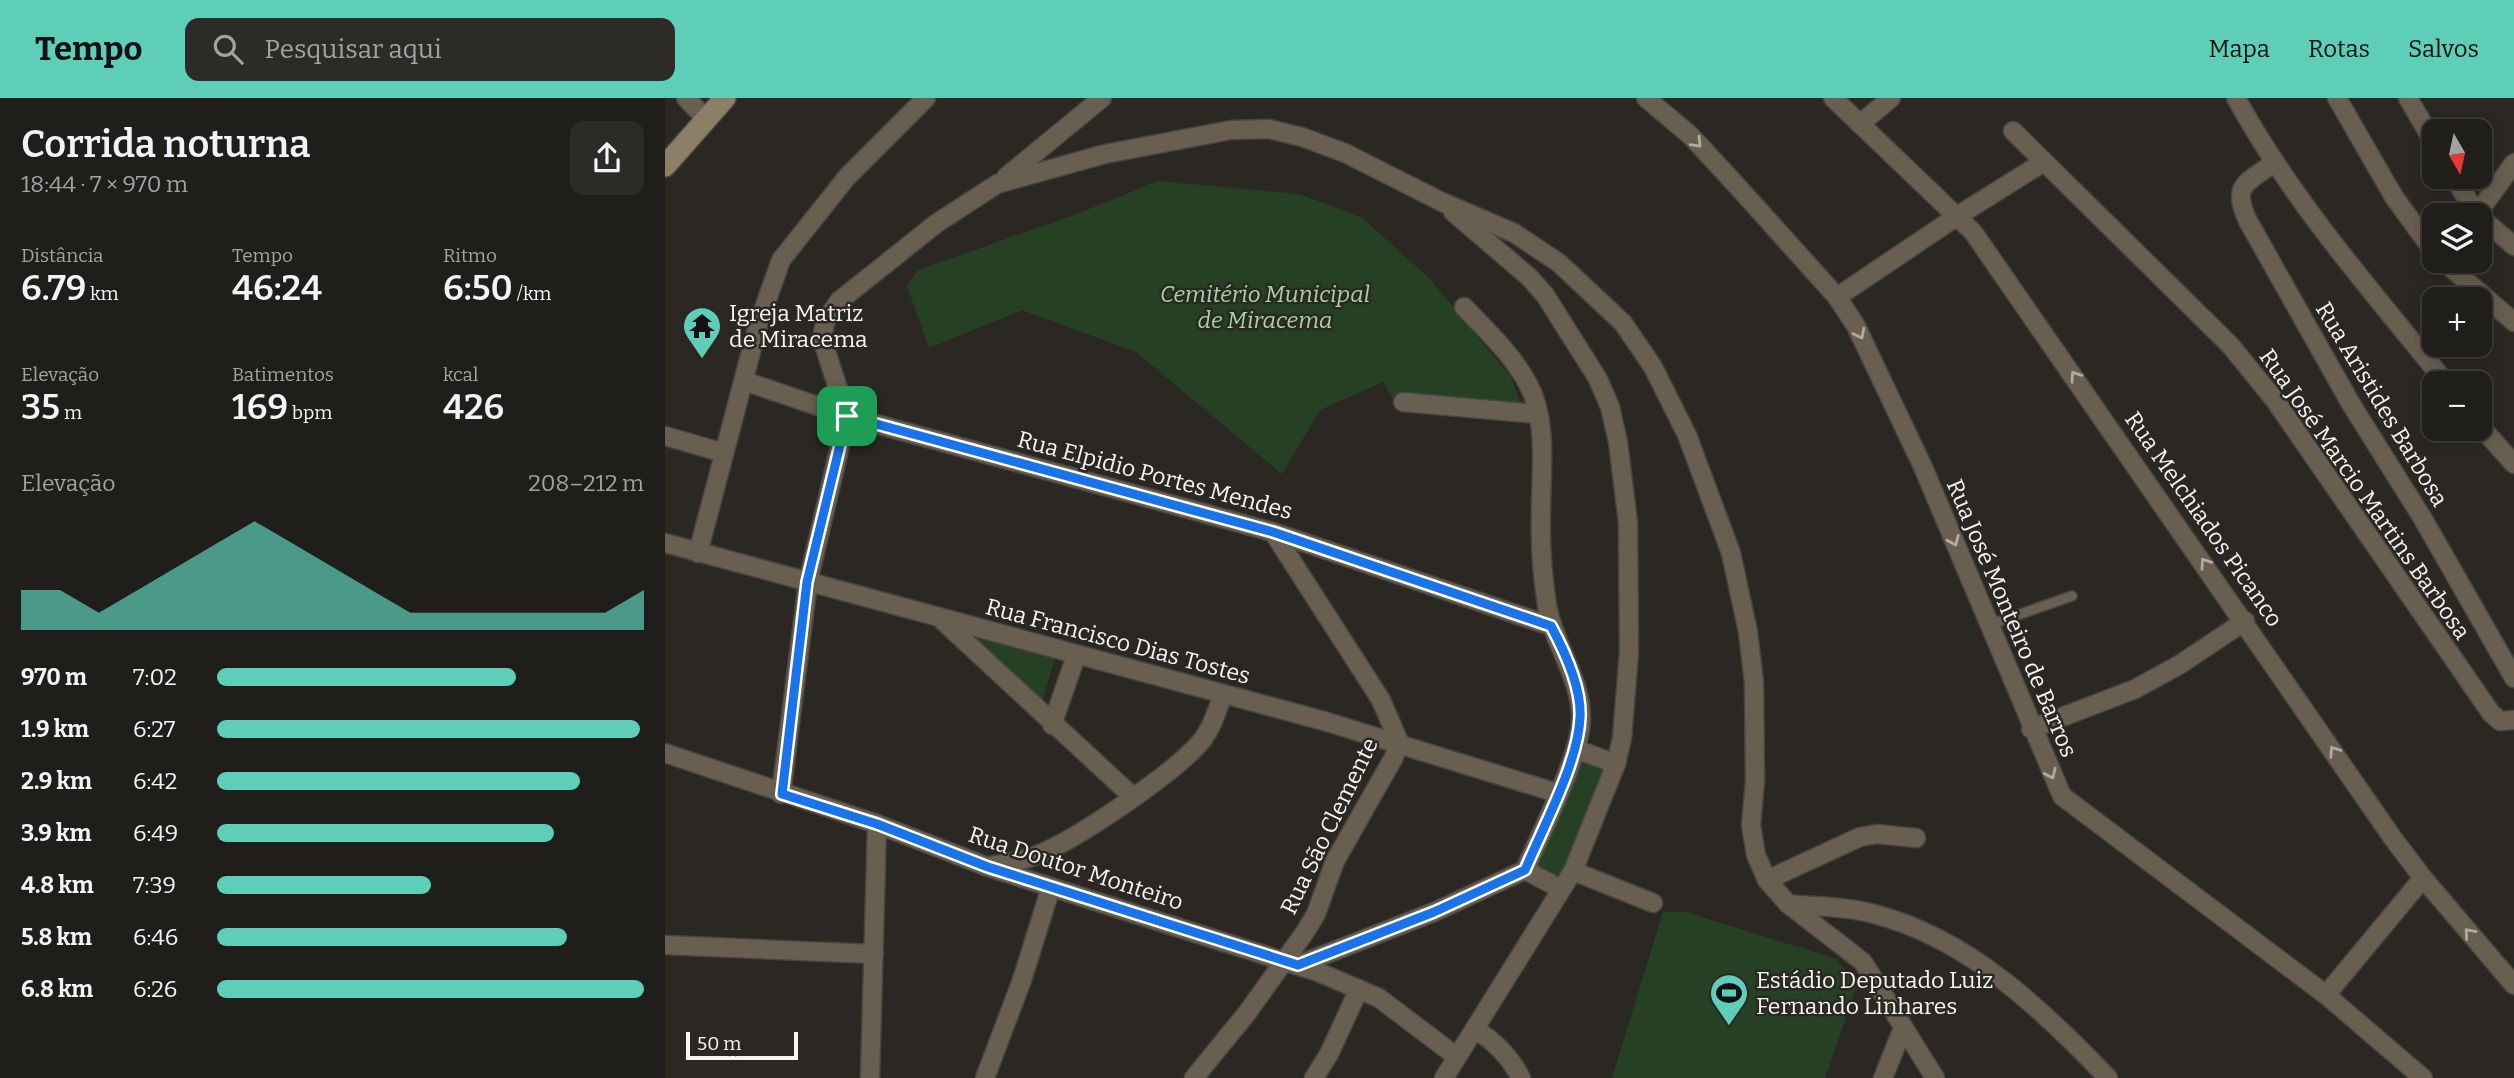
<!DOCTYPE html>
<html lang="pt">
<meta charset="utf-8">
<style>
body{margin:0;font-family:Bitter,serif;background:#2d2b28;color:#f1f3f6;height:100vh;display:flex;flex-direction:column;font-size:26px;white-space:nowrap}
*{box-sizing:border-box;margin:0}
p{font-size:23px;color:#a2a2a3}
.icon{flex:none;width:38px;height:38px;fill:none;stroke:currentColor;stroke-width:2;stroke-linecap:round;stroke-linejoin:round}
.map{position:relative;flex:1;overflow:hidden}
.panel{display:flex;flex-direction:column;background:#201e1b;width:665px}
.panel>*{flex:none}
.needle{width:46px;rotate:171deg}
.fabs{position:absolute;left:1757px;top:21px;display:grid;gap:14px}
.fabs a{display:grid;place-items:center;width:70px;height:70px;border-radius:14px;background:#201e1b;box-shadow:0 4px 18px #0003,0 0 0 2px #3d3c3a;font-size:35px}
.scale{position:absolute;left:21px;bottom:18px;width:112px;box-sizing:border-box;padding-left:7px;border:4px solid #f6f4f2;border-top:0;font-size:19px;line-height:24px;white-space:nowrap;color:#f6f4f2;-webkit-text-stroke:5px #2b2824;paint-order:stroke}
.pin{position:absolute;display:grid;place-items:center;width:60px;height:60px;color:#fff;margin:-30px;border-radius:14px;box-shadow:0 4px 10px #0006}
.round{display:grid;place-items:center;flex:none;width:74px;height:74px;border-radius:14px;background:#2d2b28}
.overview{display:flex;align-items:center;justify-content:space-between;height:119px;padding:0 21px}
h1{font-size:38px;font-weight:600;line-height:52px}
.stats{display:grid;grid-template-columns:repeat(3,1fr);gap:10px;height:119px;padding:7px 21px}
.stats div{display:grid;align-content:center}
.stats b{font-size:35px;font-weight:600}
.stats small{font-size:19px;font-weight:400}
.stats p{font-size:19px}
.chart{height:196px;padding:14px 21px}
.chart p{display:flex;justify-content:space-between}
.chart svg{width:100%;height:126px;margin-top:7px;fill:#5eceb8;opacity:.7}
ul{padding:0 21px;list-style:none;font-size:23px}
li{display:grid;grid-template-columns:112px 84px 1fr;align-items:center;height:52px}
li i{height:18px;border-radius:9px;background:#5eceb8}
header{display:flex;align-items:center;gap:42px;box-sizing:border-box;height:98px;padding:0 35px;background:#5eceb8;color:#111}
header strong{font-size:33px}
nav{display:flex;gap:38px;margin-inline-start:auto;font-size:24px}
.search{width:490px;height:63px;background:#2d2b28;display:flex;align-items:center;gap:18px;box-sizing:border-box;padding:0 24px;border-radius:14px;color:#a2a2a3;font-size:26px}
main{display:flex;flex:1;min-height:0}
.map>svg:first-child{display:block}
</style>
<header>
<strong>Tempo</strong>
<div class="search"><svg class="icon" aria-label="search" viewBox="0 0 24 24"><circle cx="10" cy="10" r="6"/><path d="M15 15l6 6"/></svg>Pesquisar aqui</div>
<nav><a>Mapa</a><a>Rotas</a><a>Salvos</a></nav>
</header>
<main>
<section class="panel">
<div class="overview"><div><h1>Corrida noturna</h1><p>18:44 · 7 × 970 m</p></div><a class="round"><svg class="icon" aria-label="share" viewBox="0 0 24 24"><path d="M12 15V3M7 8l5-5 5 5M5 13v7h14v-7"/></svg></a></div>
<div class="stats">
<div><p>Distância</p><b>6.79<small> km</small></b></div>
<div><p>Tempo</p><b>46:24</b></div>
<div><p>Ritmo</p><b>6:50<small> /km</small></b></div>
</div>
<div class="stats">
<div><p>Elevação</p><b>35<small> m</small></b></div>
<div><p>Batimentos</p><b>169<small> bpm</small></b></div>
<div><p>kcal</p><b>426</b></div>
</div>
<div class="chart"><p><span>Elevação</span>208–212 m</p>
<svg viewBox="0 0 160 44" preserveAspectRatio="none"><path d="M0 44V30L10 30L20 38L30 30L40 22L50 14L60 6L70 14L80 22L90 30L100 38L110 38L120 38L130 38L140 38L150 38L160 30V44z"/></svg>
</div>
<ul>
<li><b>970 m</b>7:02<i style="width:70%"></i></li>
<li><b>1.9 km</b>6:27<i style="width:99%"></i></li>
<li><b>2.9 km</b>6:42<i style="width:85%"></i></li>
<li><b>3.9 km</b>6:49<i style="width:79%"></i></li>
<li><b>4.8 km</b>7:39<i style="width:50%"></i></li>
<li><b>5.8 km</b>6:46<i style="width:82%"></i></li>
<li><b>6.8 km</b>6:26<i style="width:100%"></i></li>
</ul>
</section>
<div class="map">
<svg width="1849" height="980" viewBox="0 0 1849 980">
<rect width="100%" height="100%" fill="#2b2824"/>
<!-- green -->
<g fill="#264023">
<polygon points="493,83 634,96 696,119 764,180 846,279 855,304 729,303 718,284 655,312 617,376 471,254 357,212 264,250 242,188 253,172 412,116"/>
<polygon points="307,535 391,557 377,604"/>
<polygon points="912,655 946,666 894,783 861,764"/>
<polygon points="998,814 1021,814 1171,861 1193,885 1160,980 947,980"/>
</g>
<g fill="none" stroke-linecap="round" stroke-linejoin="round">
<defs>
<polyline id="lane" points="1324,527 1407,498"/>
<g id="street">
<polyline points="21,0 42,22"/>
<polyline points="981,0 1026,38 1073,89 1172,199 1191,228 1258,369 1397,698 1661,897 1758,980"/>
<polyline points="1168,0 1308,134 1727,739 1758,780 1849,887"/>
<path d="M1571,0C1628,104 1707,193 1781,285"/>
<polyline points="1672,0 1729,99 1769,154"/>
<polyline points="1743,0 1769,45"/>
<polyline points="1195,26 1226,0"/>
<polyline points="1348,33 1565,247 1609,301 1826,615 1835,623 1849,622"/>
<path d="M1609,65C1581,85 1566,87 1583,123L1686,306L1758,421L1849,580"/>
<polyline points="341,79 437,0"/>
<polyline points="1788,79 1813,117"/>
<polyline points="1812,116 1849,65"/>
<polyline points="1815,119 1849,148"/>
<polyline points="1778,163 1849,224"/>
<polyline points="1172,199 1294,117 1377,65"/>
<path d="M799,209C822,233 847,256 863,286C883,322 876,373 876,412C875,442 877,476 882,507C888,545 915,578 916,618C917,656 876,734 860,772"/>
<polyline points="79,283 182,318 608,434 886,528"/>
<polyline points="738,304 872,316"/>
<polyline points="1815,328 1849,366"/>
<polyline points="0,338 59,355"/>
<polyline points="0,445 659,623 892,695"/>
<polyline points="33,455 93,227 116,162 182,79 261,0"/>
<polyline points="278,523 467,698"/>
<polyline points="387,627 411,558"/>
<polyline points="1366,631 1470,591 1514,567 1580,523"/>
<polyline points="911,651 951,666"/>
<polyline points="0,655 212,726 323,769 653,874 714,900 792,959"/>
<polyline points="116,696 143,484 182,318 157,241 160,224 174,203 272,125 332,86 440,56 566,32 604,31 637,39 680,55 777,104 849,135 894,165 958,225 988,269 1022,337 1066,455 1083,534 1089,585 1090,683 1086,727 1091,757 1102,782 1123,806 1198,864 1270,980"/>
<path d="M325,768C341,765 357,763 372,757C411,742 513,673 538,641C548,628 552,612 558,596"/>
<polyline points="908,773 988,805"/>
<polyline points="1102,782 1195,739 1212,736 1251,740"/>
<path d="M1123,806C1151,809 1181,808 1209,816C1303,840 1378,912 1443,980"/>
<polyline points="0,847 209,856"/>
<polyline points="633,867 769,814 860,772 896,791"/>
<polyline points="1661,897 1758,780"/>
<path d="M811,932C831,944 845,959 856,980"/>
<polyline points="205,980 212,726"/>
<polyline points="320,980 357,882 386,789"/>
<polyline points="529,980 582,915 640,834 651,816 670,763 729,659 734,644 716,602 608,434"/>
<polyline points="649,980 664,956 694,891"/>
<polyline points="779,980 908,773 951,666 957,640 964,554 963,425 953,344 945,309 933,281 880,197 864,179 788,114"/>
<polyline points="1218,980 1238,930"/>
</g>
<polyline id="secondary" points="0,68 60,0"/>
</defs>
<!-- lane casing -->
<use href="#lane" stroke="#474541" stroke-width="12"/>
<!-- street casing -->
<use href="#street" stroke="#474541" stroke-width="21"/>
<!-- secondary casing -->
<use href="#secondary" stroke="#474541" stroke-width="24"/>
<!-- lane -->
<use href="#lane" stroke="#695f50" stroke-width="9"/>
<!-- street -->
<use href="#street" stroke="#695f50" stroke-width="18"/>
<!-- secondary -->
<use href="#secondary" stroke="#8d7e66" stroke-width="21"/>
</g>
<!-- one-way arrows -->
<defs><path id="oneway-chevron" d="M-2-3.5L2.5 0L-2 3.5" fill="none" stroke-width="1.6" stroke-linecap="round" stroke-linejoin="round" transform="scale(1.75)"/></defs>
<g stroke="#b0aaa1">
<use href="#oneway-chevron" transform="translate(1032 45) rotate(46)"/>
<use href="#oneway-chevron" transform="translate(1195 236) rotate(63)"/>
<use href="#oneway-chevron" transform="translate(1410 278) rotate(-125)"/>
<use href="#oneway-chevron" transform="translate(1289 443) rotate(67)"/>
<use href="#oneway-chevron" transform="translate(1540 465) rotate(-125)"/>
<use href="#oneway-chevron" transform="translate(1669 653) rotate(-124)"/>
<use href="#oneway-chevron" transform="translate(1386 676) rotate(65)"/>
<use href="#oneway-chevron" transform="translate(1804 835) rotate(-131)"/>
</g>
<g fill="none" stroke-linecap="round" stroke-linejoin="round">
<defs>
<path id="route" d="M182,318L608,434L886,528C900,554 917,590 915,620C913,665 878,729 860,772L769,814L633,867L323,769L212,726L117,696L142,484Z"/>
</defs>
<!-- route casing -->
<use href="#route" stroke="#fff" stroke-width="14"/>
<!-- route -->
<use href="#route" stroke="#1a73e8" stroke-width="9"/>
</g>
<!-- icons -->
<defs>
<symbol id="temple-pin" viewBox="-11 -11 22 30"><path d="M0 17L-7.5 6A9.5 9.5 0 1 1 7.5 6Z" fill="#5eceb8" stroke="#2b2824"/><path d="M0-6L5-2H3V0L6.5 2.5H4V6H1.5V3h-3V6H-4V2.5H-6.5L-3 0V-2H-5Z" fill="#111"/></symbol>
<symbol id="stadium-pin" viewBox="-11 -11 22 30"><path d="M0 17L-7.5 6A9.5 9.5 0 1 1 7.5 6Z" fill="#5eceb8" stroke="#2b2824"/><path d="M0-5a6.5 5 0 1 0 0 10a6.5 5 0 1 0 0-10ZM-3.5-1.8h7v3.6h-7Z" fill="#111"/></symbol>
</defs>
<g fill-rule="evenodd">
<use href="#temple-pin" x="15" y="206" width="44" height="60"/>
<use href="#stadium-pin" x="1042" y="873" width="44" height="60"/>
</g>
<g text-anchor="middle" stroke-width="5" stroke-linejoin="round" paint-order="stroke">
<!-- park labels -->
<g font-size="23" font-style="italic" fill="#a4d49f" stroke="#2b2824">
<text x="600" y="204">Cemitério Municipal<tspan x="600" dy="26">de Miracema</tspan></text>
</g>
<!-- poi labels -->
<g font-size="23" fill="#f6f4f2" stroke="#2b2824" text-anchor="start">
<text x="64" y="223">Igreja Matriz<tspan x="64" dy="26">de Miracema</tspan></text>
<text x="1091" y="890">Estádio Deputado Luiz<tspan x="1091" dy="26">Fernando Linhares</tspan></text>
</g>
<!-- street labels -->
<g font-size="23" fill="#f6f4f2" stroke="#2b2824">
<text transform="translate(1717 306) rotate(59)" y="8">Rua Aristides Barbosa</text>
<text transform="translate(490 377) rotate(15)" y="8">Rua Elpidio Portes Mendes</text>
<text transform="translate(1700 396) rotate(55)" y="8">Rua José Marcio Martins Barbosa</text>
<text transform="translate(1539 421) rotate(55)" y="8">Rua Melchiados Picanco</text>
<text transform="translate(1347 520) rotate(67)" y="8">Rua José Monteiro de Barros</text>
<text transform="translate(453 543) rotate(15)" y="8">Rua Francisco Dias Tostes</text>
<text transform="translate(664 728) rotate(-64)" y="8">Rua São Clemente</text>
<text transform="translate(411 770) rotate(18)" y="8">Rua Doutor Monteiro</text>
</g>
</g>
</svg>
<div class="fabs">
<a><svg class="needle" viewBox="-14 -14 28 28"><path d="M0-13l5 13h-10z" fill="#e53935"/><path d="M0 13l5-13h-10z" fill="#a2a2a3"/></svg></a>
<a><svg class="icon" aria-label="layers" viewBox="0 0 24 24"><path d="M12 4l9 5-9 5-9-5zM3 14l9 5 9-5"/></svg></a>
<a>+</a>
<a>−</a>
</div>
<div class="scale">50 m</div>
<div class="pin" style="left:182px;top:318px;background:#1e9e55"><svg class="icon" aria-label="arrive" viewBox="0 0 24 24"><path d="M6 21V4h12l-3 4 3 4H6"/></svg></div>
</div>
</main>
